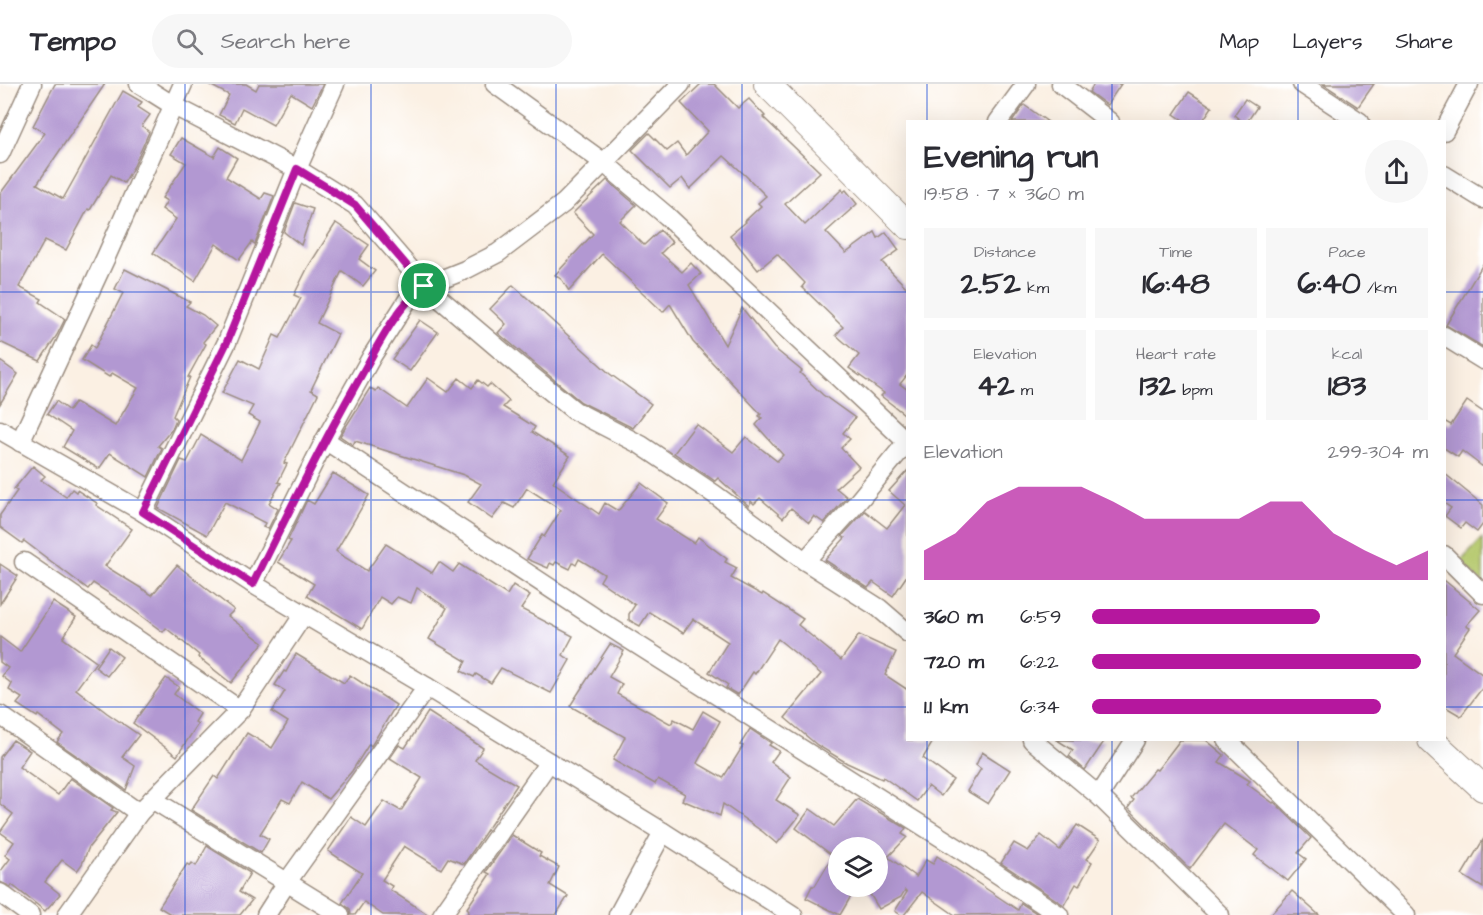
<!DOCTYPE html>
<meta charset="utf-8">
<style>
body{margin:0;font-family:"Architects Daughter",sans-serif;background:#f7f7f7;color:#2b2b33;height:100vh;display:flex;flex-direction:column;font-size:22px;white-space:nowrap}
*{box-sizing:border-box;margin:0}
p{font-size:20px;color:#7c7c81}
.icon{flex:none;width:33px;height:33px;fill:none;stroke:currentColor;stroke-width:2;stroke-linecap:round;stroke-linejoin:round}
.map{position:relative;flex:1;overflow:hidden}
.side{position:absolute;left:906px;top:36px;width:540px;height:621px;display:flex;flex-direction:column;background:#fff;border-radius:0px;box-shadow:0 6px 24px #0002}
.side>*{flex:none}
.buttons{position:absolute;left:828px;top:753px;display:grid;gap:12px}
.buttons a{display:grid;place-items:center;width:60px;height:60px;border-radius:50%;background:#fff;box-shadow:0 6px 24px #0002;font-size:30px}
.pin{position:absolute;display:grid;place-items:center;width:51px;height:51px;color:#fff;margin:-26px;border:3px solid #fff;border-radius:50%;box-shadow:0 2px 6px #0007}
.round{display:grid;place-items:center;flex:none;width:63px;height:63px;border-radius:32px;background:#f7f7f7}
.overview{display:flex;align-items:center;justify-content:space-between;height:102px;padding:0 18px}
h1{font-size:33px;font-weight:700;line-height:45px}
.figures{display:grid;grid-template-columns:repeat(3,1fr);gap:9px;height:102px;padding:6px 18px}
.figures div{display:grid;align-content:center;border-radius:0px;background:#f7f7f7;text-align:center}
.figures b{font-size:30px;font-weight:700}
.figures small{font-size:16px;font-weight:400}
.figures p{font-size:16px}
.chart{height:168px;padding:12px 18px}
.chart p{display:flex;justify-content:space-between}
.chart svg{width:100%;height:108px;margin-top:6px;fill:#b5179e;opacity:.7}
ul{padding:0 18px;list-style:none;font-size:20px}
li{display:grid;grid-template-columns:96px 72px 1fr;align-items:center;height:45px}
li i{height:15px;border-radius:8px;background:#b5179e}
header{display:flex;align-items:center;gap:36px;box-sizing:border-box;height:84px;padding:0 30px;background:#fff;border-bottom:2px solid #e1e1e2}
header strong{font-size:28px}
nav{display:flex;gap:33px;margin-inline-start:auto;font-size:21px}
.search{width:420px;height:54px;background:#f7f7f7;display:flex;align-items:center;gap:15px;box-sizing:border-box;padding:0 21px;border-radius:33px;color:#7c7c81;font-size:22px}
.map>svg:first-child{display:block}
</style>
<header>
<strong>Tempo</strong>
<div class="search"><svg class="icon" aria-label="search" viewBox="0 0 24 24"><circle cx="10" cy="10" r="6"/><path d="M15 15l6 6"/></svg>Search here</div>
<nav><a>Map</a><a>Layers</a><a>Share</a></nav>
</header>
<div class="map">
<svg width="1483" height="831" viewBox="0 0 1483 831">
<rect width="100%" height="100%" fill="#fff"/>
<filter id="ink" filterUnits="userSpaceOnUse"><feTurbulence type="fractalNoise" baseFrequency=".0167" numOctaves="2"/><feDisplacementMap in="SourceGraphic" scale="12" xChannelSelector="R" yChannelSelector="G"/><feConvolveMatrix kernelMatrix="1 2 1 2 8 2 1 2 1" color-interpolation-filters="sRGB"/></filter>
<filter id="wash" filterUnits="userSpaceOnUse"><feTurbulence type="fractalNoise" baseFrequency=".008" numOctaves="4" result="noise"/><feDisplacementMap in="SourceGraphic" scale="24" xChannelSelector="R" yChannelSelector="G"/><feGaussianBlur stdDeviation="1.35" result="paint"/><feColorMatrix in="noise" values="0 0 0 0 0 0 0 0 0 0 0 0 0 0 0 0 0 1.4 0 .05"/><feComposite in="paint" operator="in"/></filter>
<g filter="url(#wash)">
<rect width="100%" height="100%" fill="#fbf0e3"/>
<!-- green -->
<polygon fill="#b4c86b" stroke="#787944" stroke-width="1.5" points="1483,454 1483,500 1460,478"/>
<g id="blocks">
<!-- building -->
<g fill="#b298d2">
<polygon points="55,0 105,0 37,100 63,115 123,7 142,18 138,23 150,31 142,42 149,48 134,82 124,99 111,91 90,126 88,125 66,166 45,156 19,203 42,215 40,218 65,235 57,251 40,277 0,258 0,110 45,49 33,42"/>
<polygon points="208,0 246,0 256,6 259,0 323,0 312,22 291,9 273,41 242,24 235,39 219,31 229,11"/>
<polygon points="701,0 714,0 738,24 749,15 765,32 763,33 820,88 785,120 805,141 842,105 843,108 846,106 857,120 826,148 846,169 875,148 878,154 886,148 899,166 882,178 908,205 908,290 900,300 908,306 908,333 881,312 884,309 849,284 859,271 836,251 843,243 802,203 805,199 777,170 758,186 730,151 746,138 745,137 761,122 758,119 766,112 745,91 724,72 690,105 682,94 670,104 632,66 649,49 667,67 677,59 686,71 708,47 681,19"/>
<polygon points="1094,0 1121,0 1107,21 1089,8"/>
<polygon points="1323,0 1374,0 1358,23"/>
<polygon points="1189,8 1212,23 1202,38 1186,38 1174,30"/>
<polygon points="1245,15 1257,23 1247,38 1243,38 1234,31"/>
<polygon points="1024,21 1048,38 1012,38"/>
<polygon points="181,54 214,73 220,63 237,74 226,93 261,115 265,109 274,112 255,160 252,158 239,176 216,160 195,197 153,169 176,135 162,125 167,117 162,114 186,79 171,70"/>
<polygon points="607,96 636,121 620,137 644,161 660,146 672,158 661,169 682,188 691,179 701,190 689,201 725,261 742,224 774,264 802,287 800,289 823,311 855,334 843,349 850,355 841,364 859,383 836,404 847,413 824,439 814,432 809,439 791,424 783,434 760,414 754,420 751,417 749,422 718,394 715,397 674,369 696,340 733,368 746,353 777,377 783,371 756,341 762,334 759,332 761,330 693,258 670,220 663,228 602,170 569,207 562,196 555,191 593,150 573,129"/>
<polygon points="295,119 313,125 301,161 284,148"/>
<polygon points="336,139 369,161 359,175 375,187 363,202 342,187 317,239 338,250 311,306 318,310 284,379 287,380 278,398 281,399 269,419 278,425 268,445 263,443 265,439 225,418 207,451 158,424 181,376 187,378 201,351 241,376 260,338 248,331 253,322 222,309 240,275 259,285 274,251 280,254 301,214 294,211 308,183"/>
<polygon points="1483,180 1483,263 1446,241"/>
<polygon points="125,185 190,218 186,222 203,231 216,242 203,258 206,260 188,293 190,293 173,332 176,335 172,345 158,362 162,364 148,393 110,369 99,385 63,363 72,347 47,330 56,317 69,327 75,318 115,342 138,304 112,289 109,293 82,276 91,261 95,264 123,209 115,205"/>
<polygon points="513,201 610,290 651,320 633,344 581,318 498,249 506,240 490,225"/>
<polygon points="420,236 438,248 410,287 392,275"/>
<polygon points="0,277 18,290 0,320"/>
<polygon points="428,294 448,308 459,294 472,304 478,296 487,303 490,300 509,317 503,323 535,343 532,348 570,372 553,398 599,430 605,419 618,427 641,399 668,419 656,435 694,459 698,453 727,475 725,478 737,484 731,494 762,511 763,509 803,535 798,541 841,576 859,551 896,568 885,591 908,606 908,656 934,656 923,674 953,696 941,712 928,702 917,717 883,693 882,695 847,679 817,661 785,634 821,590 778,555 755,590 753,588 738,611 726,604 728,601 709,588 728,558 693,535 683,549 649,528 640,542 629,536 629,530 635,521 600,497 604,490 579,475 576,481 573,479 570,485 556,478 554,481 550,479 548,484 527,475 542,451 544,453 561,426 527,404 514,424 504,419 492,435 468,418 481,400 464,391 355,357 353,361 340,352 370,304 376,307 378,304 407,324"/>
<polygon points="1467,317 1483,328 1483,383 1462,367 1458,373 1444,364 1444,337 1451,341"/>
<polygon points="33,382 45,392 41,396 66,413 72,405 76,408 77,406 97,419 96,421 132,445 105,482 152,511 177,481 234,526 228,532 263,559 231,599 198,573 199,571 166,544 163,548 121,517 93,499 88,505 24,457 22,459 0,443 0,431 17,407 14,405"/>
<polygon points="908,386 908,490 893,512 873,498 868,504 825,476 845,454 842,452 865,427 887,444 905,421 889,407"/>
<polygon points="333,389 369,411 336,467 341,471 367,487 386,460 432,489 439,478 453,488 459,480 507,511 513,501 530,512 521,525 573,552 563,571 570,576 551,609 501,584 491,599 476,590 474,593 461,587 466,577 429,555 447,524 417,504 411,519 397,513 391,520 380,513 362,545 307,512 314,500 278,478 291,457 288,456 307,416 314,420"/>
<polygon points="1444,389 1483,421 1483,440 1477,448 1465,439 1461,444 1445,432 1451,424 1444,419"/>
<polygon points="0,480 18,492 0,520"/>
<polygon points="1444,496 1480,526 1466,542 1470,544 1453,569 1483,591 1483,603 1461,632 1444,622"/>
<polygon points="53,518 76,533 63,554 96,578 76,605 107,629 139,651 122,673 135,682 126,706 57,658 63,650 38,631 37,633 17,620 22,614 9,606 12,600 2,592 8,584 0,578 0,553 20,568"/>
<polygon points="610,560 624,567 609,593 622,600 617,610 671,640 674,635 693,645 703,627 720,637 697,679 723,694 743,662 740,661 750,645 771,659 769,661 779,667 771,678 791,693 776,716 800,731 777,760 763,748 723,720 720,732 682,716 685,710 658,695 655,700 613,676 625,653 570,622"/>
<polygon points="109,563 122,573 107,592 95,583"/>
<polygon points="296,570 344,599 350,591 396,621 371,662 369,660 352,687 328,715 302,698 290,719 282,715 260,750 269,755 261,769 191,726 214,692 218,695 247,649 272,664 288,638 272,628 285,607 275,601 284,587 286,588"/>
<polygon points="166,594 179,603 174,610 200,630 195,638 198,640 177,672 133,639"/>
<polygon points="428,628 483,664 475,676 517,701 464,780 448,774 441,785 404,762 382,796 392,802 390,806 429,831 383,831 364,818 355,831 351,831 350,825 342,819 362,789 328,767 351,733 366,743 384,717 401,727 422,694 390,674 399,661 405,664"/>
<polygon points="13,656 30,667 19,683 58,711 70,694 113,724 111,726 117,728 89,763 82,780 77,787 62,776 45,798 60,810 45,827 12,801 11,803 0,798 0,788 10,775 5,771 14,758 0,748 13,730 0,720 0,673"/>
<polygon points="1057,656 1105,656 1085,686 1069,672 1073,666"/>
<polygon points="1180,656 1206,656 1224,671 1219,678 1250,697 1247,700 1273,719 1274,718 1311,754 1298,769 1306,775 1288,797 1254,771 1258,766 1224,740 1190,785 1128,724 1134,716 1131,714 1155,685 1157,686"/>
<polygon points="982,668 1010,686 988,720 967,707 981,685 976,681"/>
<polygon points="857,715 906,744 902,750 907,753 888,773 916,793 926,776 933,780 937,772 1018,826 1021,819 1038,830 955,831 922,808 904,831 901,831 895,827 907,808 905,806 901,813 879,825 865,802 878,802 878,764 838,764 838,802 857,802 840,831 806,814 812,802 815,802 833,772 796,744 810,725 834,742"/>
<polygon points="1077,741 1100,756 1087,775 1092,778 1079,802 1076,800 1064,821 1001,779 1014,759 1028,767 1041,751 1060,766"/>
<polygon points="512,751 541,769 539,772 559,783 550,801 568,812 556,831 467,831 469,826 467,824 490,790 486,788"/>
<polygon points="1483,756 1483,804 1462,791"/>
<polygon points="207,762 250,789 239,808 252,816 240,831 172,831 159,823 187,780 190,782 192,779 196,782"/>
<polygon points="1292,807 1319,831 1270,831"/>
</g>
</g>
</g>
<g filter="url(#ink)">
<use href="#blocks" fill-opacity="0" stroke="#9b8d80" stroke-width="1.5"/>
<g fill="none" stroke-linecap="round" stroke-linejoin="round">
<defs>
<g id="street">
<polyline points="139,0 174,22 297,85 355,121 425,202 518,281 575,327 641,361 714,410 805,477 879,524 908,549"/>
<polyline points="495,0 603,78 667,132 908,359"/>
<polyline points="1061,0 1110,38"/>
<polyline points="1302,0 1360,38"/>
<polyline points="998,38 1026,0"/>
<polyline points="1444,47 1469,0"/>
<polyline points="0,70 32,0"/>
<polyline points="1444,91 1483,115"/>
<polyline points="1444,252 1483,276"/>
<polyline points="0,346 143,428 253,500 427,603 663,748 793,831"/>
<polyline points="325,356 600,537 975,775 1059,831"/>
<polyline points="20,358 106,173 183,0"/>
<polyline points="143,428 227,258 297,85 335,0"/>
<polyline points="1444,471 1483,510"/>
<polyline points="805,477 856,420 907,358"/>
<polyline points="24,478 240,626"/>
<polyline points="253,500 325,356 372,272 409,214 425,202 465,186 498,169 564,119 681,0"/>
<polyline points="0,631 139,729"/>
<polyline points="1032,656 1099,712 1220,831"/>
<polyline points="1227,656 1406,831"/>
<polyline points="1099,712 1135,656"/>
<polyline points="152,715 340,831"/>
<polyline points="0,809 30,831"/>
<polyline points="67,831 139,729 240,626 304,530"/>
<polyline points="266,831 287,798 427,603"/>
<polyline points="442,831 549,678"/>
<polyline points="618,831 663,748"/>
</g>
<g id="secondary">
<polyline points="767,0 908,142"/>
<polyline points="1431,656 1483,704"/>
</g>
</defs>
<!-- street casing -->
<use href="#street" stroke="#9b8d80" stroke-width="21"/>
<!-- secondary casing -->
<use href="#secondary" stroke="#9b8d80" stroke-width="28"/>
<!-- street -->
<use href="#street" stroke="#fff" stroke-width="18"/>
<!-- secondary -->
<use href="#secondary" stroke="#fff" stroke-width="26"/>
</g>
</g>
<g fill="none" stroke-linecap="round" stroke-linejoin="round" filter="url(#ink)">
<defs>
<path id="route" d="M297,85L355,121L424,202C395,225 378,262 359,295C321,362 287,431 253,500L143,428L227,258Z"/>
</defs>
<!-- route casing -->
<use href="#route" stroke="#fff" stroke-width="12"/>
<!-- route -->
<use href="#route" stroke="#b5179e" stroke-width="8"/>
</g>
<!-- grid -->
<path fill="none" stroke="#1d4ed8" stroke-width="1.5" stroke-opacity="0.55" d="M185,0V831M371,0V831M556,0V831M742,0V831M927,0V38M1112,0V38M1298,0V38M0,208H908M1444,208H1483M0,416H908M1444,416H1483M0,623H908M1444,623H1483M927,656V831M1112,656V831M1298,656V831"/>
</svg>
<div class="buttons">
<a><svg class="icon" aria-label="layers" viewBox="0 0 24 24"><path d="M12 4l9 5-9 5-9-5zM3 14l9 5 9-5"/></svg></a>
</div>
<div class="pin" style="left:424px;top:202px;background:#1e9e55"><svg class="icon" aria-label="arrive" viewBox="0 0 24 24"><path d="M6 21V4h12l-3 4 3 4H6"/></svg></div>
<section class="side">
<div class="overview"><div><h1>Evening run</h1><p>19:58 · 7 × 360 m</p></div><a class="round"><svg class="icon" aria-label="share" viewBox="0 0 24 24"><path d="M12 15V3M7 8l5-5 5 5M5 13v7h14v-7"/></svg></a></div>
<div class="figures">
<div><p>Distance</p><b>2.52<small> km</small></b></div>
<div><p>Time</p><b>16:48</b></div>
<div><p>Pace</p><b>6:40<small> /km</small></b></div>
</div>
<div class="figures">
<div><p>Elevation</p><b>42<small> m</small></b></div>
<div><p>Heart rate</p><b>132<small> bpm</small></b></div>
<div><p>kcal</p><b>183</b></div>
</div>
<div class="chart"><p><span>Elevation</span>299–304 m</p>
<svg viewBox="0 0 160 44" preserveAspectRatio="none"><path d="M0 44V32L10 25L20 12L30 6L40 6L50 6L60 12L70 19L80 19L90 19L100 19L110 12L120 12L130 25L140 32L150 38L160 32V44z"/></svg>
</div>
<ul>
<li><b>360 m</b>6:59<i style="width:68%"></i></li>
<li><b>720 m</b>6:22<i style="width:98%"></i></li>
<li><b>1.1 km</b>6:34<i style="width:86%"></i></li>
</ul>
</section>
</div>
